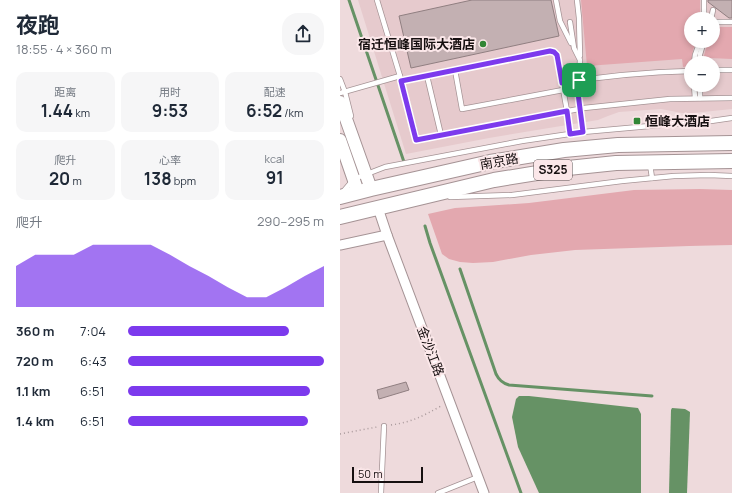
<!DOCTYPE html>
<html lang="zh">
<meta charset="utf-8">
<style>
body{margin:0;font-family:Manrope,"Noto Sans SC",sans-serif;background:#f6f6f7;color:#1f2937;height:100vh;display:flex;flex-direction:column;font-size:15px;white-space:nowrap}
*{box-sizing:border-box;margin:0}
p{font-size:13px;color:#747a83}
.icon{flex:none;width:22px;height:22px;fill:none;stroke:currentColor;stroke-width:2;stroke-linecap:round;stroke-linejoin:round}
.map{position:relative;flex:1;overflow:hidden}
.side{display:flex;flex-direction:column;background:#fff;width:340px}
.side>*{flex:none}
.buttons{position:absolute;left:344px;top:12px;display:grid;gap:8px}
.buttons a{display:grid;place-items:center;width:36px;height:36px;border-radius:50%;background:#fff;box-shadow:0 2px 6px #0003;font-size:20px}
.scale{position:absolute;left:12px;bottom:10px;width:71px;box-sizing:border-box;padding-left:4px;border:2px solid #160f10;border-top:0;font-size:11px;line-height:14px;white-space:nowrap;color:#160f10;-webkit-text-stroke:3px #fbe7e9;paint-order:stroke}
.pin{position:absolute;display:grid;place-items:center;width:34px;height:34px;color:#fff;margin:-17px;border-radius:8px;box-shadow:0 2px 6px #0006}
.round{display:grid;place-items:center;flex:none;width:42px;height:42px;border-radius:16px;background:#f6f6f7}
.summary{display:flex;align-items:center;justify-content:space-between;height:68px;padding:0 16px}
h1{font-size:22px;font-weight:700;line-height:30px}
.stats{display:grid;grid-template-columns:repeat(3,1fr);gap:6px;height:68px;padding:4px 16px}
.stats div{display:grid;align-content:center;border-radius:10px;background:#f6f6f7;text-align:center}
.stats b{font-size:17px;font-weight:700}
.stats small{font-size:11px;font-weight:400}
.stats p{font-size:11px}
.chart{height:112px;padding:8px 16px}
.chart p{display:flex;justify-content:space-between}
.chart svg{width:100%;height:72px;margin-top:4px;fill:#7c3aed;opacity:.7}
ul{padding:0 16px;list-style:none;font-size:13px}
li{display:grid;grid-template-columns:64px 48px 1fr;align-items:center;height:30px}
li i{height:10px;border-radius:5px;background:#7c3aed}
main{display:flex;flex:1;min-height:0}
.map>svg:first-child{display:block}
</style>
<main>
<section class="side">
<div class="summary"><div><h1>夜跑</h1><p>18:55 · 4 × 360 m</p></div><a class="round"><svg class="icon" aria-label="share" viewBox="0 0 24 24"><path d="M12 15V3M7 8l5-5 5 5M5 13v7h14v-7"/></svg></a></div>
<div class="stats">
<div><p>距离</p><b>1.44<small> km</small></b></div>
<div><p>用时</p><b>9:53</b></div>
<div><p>配速</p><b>6:52<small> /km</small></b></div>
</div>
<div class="stats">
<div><p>爬升</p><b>20<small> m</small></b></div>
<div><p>心率</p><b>138<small> bpm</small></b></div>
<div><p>kcal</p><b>91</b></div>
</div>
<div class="chart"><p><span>爬升</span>290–295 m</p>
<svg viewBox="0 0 160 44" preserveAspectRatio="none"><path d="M0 44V19L10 12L20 12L30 12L40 6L50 6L60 6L70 6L80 12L90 19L100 25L110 32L120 38L130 38L140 32L150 25L160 19V44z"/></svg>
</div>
<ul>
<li><b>360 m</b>7:04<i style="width:82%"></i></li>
<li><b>720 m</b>6:43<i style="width:100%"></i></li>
<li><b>1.1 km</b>6:51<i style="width:93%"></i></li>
<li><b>1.4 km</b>6:51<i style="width:92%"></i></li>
</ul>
</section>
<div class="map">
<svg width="392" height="493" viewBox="0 0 392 493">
<rect width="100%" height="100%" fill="#eedadc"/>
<!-- built -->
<path fill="#e6cacd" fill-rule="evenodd" d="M18,0H392V109L353,113H342L321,109L279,112L268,116L258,120L215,127L149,138L66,154ZM351,19H373V41H351ZM351,63H373V85H351Z"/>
<!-- green -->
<g fill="#e3a8af">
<polygon points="241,0 360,0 360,19 351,19 351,41 356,41 353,50 351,66 343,67 342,59 247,66"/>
<polygon points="373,27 392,27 392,59 370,58 370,63 362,63 368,41 373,41"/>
<polygon points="360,189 392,190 392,245 349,246 235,250 191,255 153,262 133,263 120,262 109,259 102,254 88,214 115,208 189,203 294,190"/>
</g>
<!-- water -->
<g fill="#669265">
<polygon points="179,396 189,396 298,408 301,414 301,493 199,493 178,447 172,417 176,399"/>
<polygon points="332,408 345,409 350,412 347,493 329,493 331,410"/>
</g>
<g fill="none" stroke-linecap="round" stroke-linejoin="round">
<!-- stream -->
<g stroke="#669265" stroke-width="3">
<polyline points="9,0 64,162"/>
<polyline points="85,226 90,243 181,493"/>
<path d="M120,269L156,374C159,380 162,383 169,385L312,396"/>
</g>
</g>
<!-- building -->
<g fill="#c3b0b2" stroke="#907f81">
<polygon points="132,0 211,0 219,36 71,68 59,16"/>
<polygon points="368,0 392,0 392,18 389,18 368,2"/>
<polygon points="66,382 69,390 39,399 37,390"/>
</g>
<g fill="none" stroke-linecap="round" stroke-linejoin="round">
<defs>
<g id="lane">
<polyline points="37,0 60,76"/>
<polyline points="216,0 220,21 231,43"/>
<polyline points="237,0 239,18 240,56"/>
<polyline points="364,19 364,0"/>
<polyline points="371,19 373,10"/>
<polyline points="230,22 234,48 240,60 238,93 243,132"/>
<polyline points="373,22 392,22"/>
<polyline points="354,63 355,55 360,41"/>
<polyline points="359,63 360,54 364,41"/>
<polyline points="115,70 122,109 223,90"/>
<polyline points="373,70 392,70"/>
<polyline points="87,76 101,135"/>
<polyline points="0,79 5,92 11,116"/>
<path d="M61,81L205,52C211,51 213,51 217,55L227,111L230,134"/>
<path d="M222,83C265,76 308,72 351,71"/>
<polyline points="354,85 355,98"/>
<polyline points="360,85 360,98"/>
<polyline points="0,93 60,76 77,140 244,108 330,99 392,98"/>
<polyline points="310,164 312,178"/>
<polyline points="2,193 14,179 45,167 182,141 243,132 321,125 371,121 392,118"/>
<polyline points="110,197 172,195 282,181 334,176 369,175 392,176"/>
<polyline points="41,493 44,426"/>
<polyline points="98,493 138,477"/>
</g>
<g id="street">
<polyline points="38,208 47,235 144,493"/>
<polyline points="0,245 47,235"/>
</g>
<g id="secondary">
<polyline points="0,102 31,189"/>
<polyline points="0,140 18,192"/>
</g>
<g id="primary">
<polyline points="0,197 31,189 150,162 224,150 278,145 392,143"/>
<polyline points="0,217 154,180 228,168 276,163 392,161"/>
</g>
</defs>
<!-- lane casing -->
<use href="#lane" stroke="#a59395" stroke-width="6"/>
<!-- street casing -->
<use href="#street" stroke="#a59395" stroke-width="11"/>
<!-- secondary casing -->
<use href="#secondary" stroke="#a59395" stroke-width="14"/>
<!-- primary casing -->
<use href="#primary" stroke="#a59395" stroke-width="16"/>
<!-- path -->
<g stroke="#aa9a9c" stroke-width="1.5" stroke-dasharray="1 3" stroke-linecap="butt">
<path d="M51,425C72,422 83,416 101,406"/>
<polyline points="0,434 37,427"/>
</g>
<!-- lane -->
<use href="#lane" stroke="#fff" stroke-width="4.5"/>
<!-- street -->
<use href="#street" stroke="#fff" stroke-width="9"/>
<!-- secondary -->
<use href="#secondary" stroke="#fff" stroke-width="12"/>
<!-- primary -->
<use href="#primary" stroke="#fff" stroke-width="14"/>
</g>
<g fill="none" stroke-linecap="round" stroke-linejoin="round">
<defs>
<polygon id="route" points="210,51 214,52 217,55 222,83 239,80 238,93 243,132 230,134 227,111 76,140 61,81"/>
</defs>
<!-- route casing -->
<use href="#route" stroke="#fff" stroke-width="8"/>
<!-- route -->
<use href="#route" stroke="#7c3aed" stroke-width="5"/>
</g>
<!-- markers -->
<g fill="#318635" stroke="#fbe7e9" stroke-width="1.5">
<circle cx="143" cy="44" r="4"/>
<rect x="293" y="117" width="8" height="8" rx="2"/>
</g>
<g text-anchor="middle" stroke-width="4" stroke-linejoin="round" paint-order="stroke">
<!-- shield labels -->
<rect fill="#fbe7e9" stroke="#5b5051" stroke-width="1" x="194" y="160" width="38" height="20" rx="3"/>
<g font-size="12" font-weight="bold" fill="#160f10">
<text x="213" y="174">S325</text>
</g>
<!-- poi labels -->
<g font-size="13" font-weight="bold" fill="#160f10" stroke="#fbe7e9" text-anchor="end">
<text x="135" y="49">宿迁恒峰国际大酒店</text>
<text x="305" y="126" text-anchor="start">恒峰大酒店</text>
</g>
<!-- street labels -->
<g font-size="13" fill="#160f10" stroke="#fbe7e9">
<text transform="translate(159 161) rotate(-10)" y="5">南京路</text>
<text transform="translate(91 351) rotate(69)" y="5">金沙江路</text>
</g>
</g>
</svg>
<div class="buttons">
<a>+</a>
<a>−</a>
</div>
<div class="scale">50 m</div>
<div class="pin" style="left:239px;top:80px;background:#1e9e55"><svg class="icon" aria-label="arrive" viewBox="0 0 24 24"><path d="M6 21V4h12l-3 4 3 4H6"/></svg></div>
</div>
</main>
